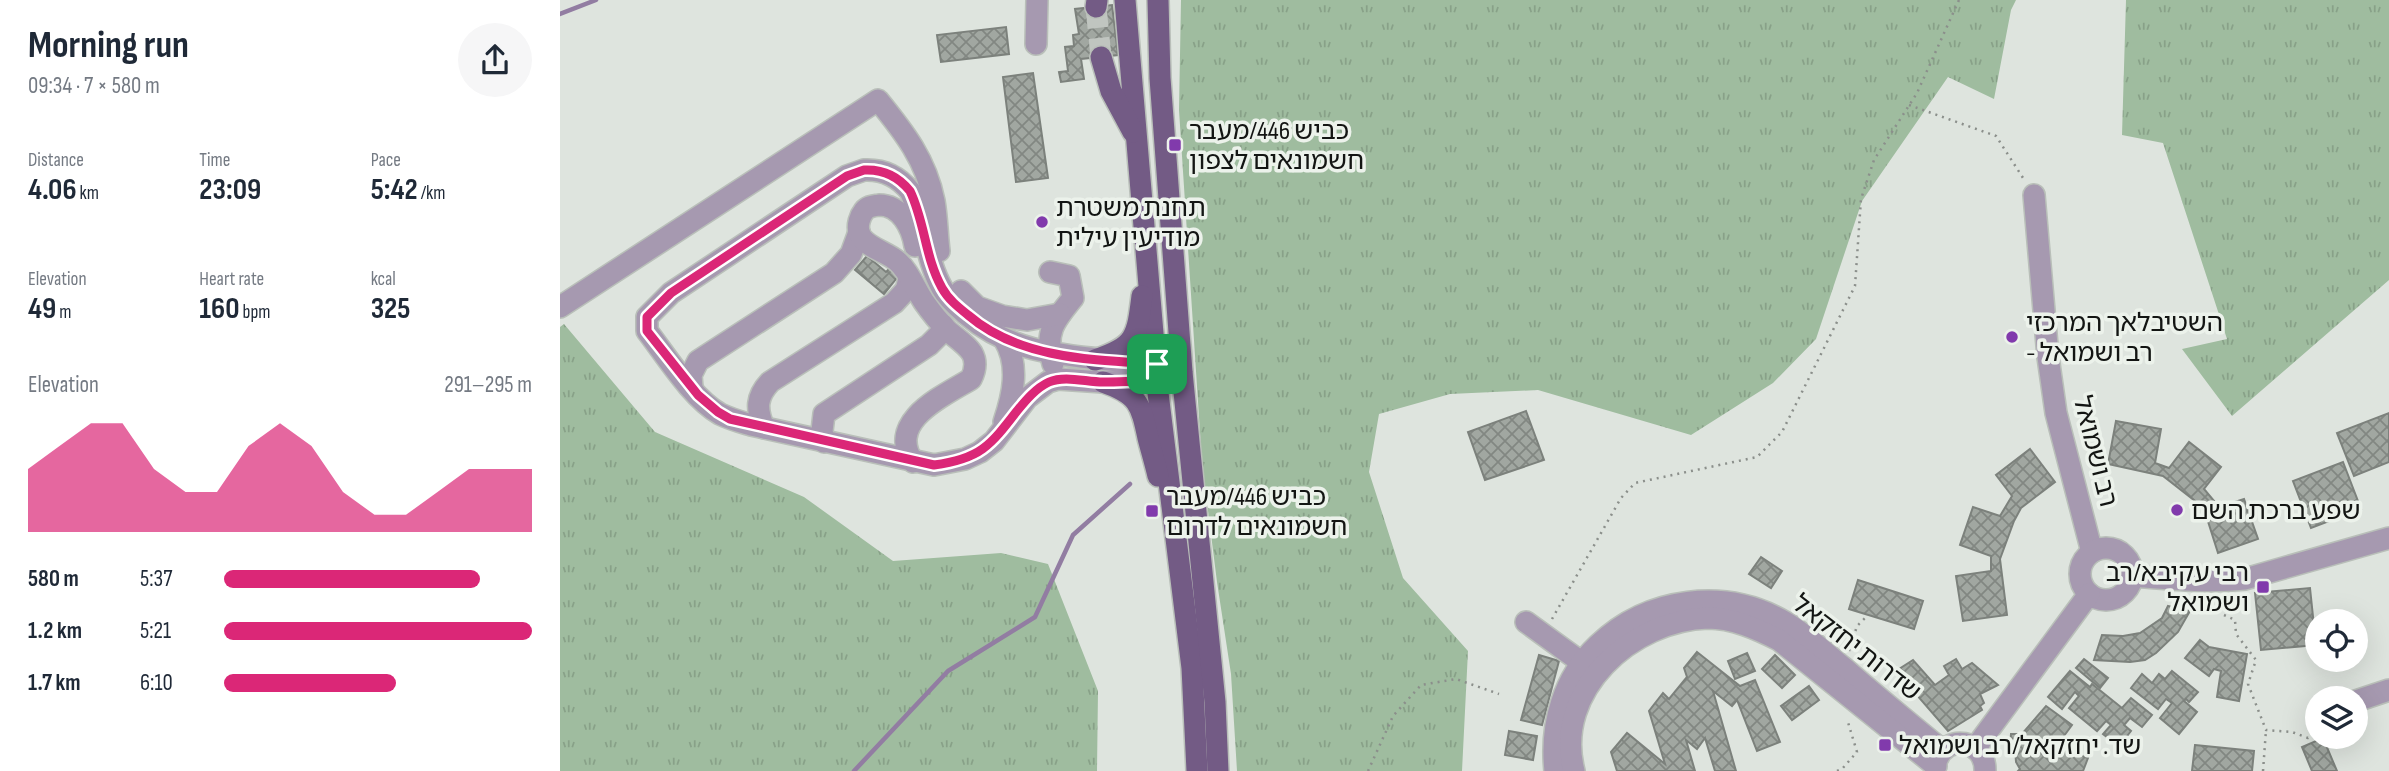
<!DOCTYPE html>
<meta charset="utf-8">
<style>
body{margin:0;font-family:"Sofia Sans Condensed","Noto Sans Hebrew",sans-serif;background:#f6f6f7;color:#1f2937;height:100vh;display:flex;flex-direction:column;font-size:26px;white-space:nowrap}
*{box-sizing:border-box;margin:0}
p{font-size:23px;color:#747a83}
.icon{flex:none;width:38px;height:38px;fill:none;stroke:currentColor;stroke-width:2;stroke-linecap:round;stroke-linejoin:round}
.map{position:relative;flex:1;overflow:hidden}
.details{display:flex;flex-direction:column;background:#fff;width:560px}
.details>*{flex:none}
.tools{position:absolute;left:1745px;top:609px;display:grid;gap:14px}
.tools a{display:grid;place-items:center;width:63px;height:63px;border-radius:50%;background:#fff;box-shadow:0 7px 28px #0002;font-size:35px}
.pin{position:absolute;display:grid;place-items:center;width:60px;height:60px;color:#fff;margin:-30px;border-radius:14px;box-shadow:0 4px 10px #0006}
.round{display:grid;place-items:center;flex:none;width:74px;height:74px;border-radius:37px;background:#f6f6f7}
.overview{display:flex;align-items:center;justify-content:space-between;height:119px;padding:0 28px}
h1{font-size:38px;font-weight:700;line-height:52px}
.figures{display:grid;grid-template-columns:repeat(3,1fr);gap:10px;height:119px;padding:7px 28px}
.figures div{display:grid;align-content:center}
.figures b{font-size:30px;font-weight:700}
.figures small{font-size:19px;font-weight:400}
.figures p{font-size:19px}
.chart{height:196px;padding:14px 28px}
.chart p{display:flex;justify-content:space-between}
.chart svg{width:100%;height:126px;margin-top:7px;fill:#db2777;opacity:.7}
ul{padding:0 28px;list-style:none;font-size:23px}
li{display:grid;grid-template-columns:112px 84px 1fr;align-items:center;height:52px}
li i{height:18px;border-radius:9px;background:#db2777}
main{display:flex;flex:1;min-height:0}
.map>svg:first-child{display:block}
</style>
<main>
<section class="details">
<div class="overview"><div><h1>Morning run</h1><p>09:34 · 7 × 580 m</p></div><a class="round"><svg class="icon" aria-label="share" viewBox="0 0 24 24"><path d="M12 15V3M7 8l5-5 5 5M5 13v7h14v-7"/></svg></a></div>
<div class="figures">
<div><p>Distance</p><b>4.06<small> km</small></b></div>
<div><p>Time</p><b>23:09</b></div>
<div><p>Pace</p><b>5:42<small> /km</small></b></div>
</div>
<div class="figures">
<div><p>Elevation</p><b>49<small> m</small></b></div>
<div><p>Heart rate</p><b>160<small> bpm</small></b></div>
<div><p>kcal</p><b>325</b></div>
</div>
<div class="chart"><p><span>Elevation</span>291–295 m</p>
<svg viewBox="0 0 160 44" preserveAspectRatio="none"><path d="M0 44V22L10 14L20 6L30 6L40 22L50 30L60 30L70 14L80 6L90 14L100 30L110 38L120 38L130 30L140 22L150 22L160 22V44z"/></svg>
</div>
<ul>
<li><b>580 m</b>5:37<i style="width:83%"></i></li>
<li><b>1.2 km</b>5:21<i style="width:100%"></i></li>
<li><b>1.7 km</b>6:10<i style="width:56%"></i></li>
</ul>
</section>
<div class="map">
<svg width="1829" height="771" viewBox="0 0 1829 771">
<defs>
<pattern id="grass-tufts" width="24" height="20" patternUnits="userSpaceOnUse" patternTransform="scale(1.75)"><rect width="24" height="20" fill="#9fbc9f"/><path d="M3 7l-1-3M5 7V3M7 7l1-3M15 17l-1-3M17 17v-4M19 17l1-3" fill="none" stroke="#88a188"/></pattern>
<pattern id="building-cross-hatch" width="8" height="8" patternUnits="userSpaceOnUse" patternTransform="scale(1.75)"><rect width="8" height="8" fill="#a1a7a1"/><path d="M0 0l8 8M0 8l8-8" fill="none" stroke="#828782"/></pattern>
</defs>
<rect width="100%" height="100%" fill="#dee4de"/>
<!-- grass -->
<g fill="url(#grass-tufts)">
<polygon points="621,0 1456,0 1451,10 1434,99 1388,77 1302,201 1256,339 1213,383 1131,435 978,390 890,394 819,414 809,472 843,578 908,651 902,771 677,771 671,674 657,582 642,463 619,110"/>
<polygon points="1566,0 1829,0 1829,280 1672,416 1622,349 1667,339 1603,143 1562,135"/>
<polygon points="4,324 95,432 244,497 333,561 441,553 488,564 538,691 537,771 0,771 0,327"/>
</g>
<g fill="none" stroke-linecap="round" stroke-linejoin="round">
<!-- stream -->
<g stroke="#927da2" stroke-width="4.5">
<polyline points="0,14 36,0"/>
<polyline points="294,771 388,671 475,617 513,535 570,484"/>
</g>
</g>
<!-- building -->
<g fill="url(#building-cross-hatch)" stroke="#7c817c" stroke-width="2">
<polygon points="552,5 558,55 521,59 524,79 501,82 499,72 508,71 505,47 514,46 513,35 519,34 515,9"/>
<polygon points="446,27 449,54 381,62 377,35"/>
<polygon points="473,73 488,178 456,182 443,77"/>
<polygon points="307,256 326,272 331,267 340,274 324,294 295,270"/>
<polygon points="966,411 984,460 925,480 908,432"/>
<polygon points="1829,413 1829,462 1794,476 1777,433"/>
<polygon points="1556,421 1601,429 1595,463 1609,468 1629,442 1661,467 1644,489 1659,507 1684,499 1698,539 1658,553 1645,512 1635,501 1603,476 1548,464"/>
<polygon points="1470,449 1495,482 1461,508 1454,521 1440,559 1447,615 1403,621 1396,576 1431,571 1431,556 1400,545 1413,507 1440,516 1452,496 1436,475"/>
<polygon points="1783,462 1801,509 1751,528 1733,481"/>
<polygon points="1201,557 1222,571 1211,588 1189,574"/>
<polygon points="1298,580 1363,601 1354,629 1289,609"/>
<polygon points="1750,588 1756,645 1701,650 1695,593"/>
<polygon points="1608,606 1630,611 1618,632 1596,653 1585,660 1570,662 1534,660 1542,635 1563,636 1580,633 1602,618"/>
<polygon points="1640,640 1649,647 1687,654 1679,701 1657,697 1661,671 1654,669 1649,676 1625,658"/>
<polygon points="1137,652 1180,686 1195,680 1220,742 1197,751 1177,700 1172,706 1153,691 1176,771 1155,771 1145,738 1137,749 1126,740 1135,771 1057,771 1051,752 1067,733 1105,764 1089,711 1103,693 1109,699 1127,677 1124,668"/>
<polygon points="1187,653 1195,671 1175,679 1168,661"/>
<polygon points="979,655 999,661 982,725 961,720"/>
<polygon points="1215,655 1235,675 1222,688 1202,669"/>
<polygon points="1396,659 1402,669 1412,663 1438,685 1420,694 1424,703 1420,706 1422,710 1388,731 1336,671 1353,660 1375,685 1389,675 1384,666"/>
<polygon points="1524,659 1548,678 1540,688 1516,668"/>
<polygon points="1510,671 1530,687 1532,684 1562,708 1571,698 1592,715 1582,727 1570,718 1564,725 1571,731 1559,746 1543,734 1551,725 1546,721 1537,731 1509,708 1519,696 1515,692 1502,709 1488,697"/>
<polygon points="1612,671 1638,692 1629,702 1626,699 1624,701 1637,712 1619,734 1600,718 1612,703 1606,699 1598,709 1571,688 1582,674 1592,683 1599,674 1605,679"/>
<polygon points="1249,686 1259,700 1232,720 1221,706"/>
<polygon points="1486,706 1512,725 1501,740 1506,751 1528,758 1523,771 1458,771 1460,769 1456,762 1455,747 1450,746 1451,734 1462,734"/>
<polygon points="949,731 977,736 973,760 945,755"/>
<polygon points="1763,738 1777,771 1752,771 1742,747"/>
<polygon points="1635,745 1694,751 1692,771 1632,771"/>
</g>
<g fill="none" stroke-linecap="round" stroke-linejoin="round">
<!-- major-tunnel -->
<polyline stroke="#c0c5c0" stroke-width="21" stroke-dasharray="21 10" stroke-linecap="butt" points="536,7 541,57"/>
<defs>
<g id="minor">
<polyline points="476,44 477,0"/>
<path d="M304,170C323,169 338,176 350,191C365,222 365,258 382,288C388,299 398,307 407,315C470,369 549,351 622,372L598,380L543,382L498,379L488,382L467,398L434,441L420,452L405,459L374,465L191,425C181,422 170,419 160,414C132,398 107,357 87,331V317L111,293L287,176Z"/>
<polyline points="1474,195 1488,357 1496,413 1532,552"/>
<path d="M490,272L509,276L513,298C494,321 484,333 493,364"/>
<polyline points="401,291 417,307 442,316 467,320 500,314"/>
<path d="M0,307L318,100C344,132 366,160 374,201C377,218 377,235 379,251"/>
<polyline points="132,388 131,375 138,361 274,273 291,254 299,232"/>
<path d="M444,422C453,395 460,365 444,339"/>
<path d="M204,428C196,409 196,397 210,382L334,303L346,290L349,279"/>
<polyline points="264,442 262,431 264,414 369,345 380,334 383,325"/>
<path d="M353,462C326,421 383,396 411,379C415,371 417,362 412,353C406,344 396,338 388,331C379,322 371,312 364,302C355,289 349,271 337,261C327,252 302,246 299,232C297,225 300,216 304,211C308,206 313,206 319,205C341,205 352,228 355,246"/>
<circle cx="1546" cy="574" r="26"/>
<path d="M1572,576C1610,579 1647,583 1685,579L1829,538"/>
<polyline points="966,622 1032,670"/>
<polyline points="1796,701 1829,690"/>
<polyline points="1416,747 1529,594"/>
<path d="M1376,762C1386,732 1426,740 1425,771"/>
<path d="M995,771C990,724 1003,678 1038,645C1088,597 1165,587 1225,622C1246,634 1265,653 1284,668C1316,696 1349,723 1382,750"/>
<path d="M1014,771C993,690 1072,620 1148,618C1173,618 1197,629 1219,640L1376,766"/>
</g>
<g id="major">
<polyline points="565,0 598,393 632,668 637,771"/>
<polyline points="598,0 600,78 622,372 655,702 658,771"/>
<polyline points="536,7 537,0"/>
<polyline points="541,57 551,91 573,132"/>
<path d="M535,360C576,346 577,337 582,296"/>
<path d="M543,382C578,394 581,404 588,438C591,450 595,463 598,476"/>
</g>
</defs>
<!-- minor casing -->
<use href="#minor" stroke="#b9bfb9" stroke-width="24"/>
<!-- major casing -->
<use href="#major" stroke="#b9bfb9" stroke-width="24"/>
<!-- path -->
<g stroke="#8b8f8b" stroke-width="2.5" stroke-dasharray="2 5" stroke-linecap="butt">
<polyline points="1349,105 1436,136 1465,181"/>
<polyline points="1664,615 1675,620 1676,634 1696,660 1688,684 1706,730 1732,732 1748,738 1757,731"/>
<polyline points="992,619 1061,498 1075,483 1197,457 1222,432 1295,286 1301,199 1314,160 1357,93 1399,0"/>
<polyline points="1289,651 1297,626 1308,615"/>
<polyline points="808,771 833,716 861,685 896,679 939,694"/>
<polyline points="1277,771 1282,769 1297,752 1287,719"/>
<polyline points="1703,771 1706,730"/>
</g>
<!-- minor -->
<use href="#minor" stroke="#a699b0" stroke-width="21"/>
<!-- major -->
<use href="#major" stroke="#735b85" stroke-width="21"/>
</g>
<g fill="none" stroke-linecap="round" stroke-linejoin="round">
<defs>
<path id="route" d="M304,170C323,169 338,176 350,191C365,222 365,258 382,288C388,299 398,307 408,315C459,359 533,360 597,364L598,380C580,381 561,382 543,382C526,382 505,375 489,382C476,388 466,400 457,411C430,446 420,459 374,465L170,419L158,412L138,395L87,331V317L111,293L287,176Z"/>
</defs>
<!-- route casing -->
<use href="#route" stroke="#fff" stroke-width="14"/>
<!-- route -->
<use href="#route" stroke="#db2777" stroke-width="9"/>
</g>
<!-- markers -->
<g fill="#813aac" stroke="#ecf2eb" stroke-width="2.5">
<rect x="608" y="138" width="14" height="14" rx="3.5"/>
<circle cx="482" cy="222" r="7"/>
<circle cx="1452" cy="337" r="7"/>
<circle cx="1617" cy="510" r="7"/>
<rect x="585" y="504" width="14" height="14" rx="3.5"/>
<rect x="1696" y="580" width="14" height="14" rx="3.5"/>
<rect x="1318" y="738" width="14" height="14" rx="3.5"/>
</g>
<g text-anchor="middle" stroke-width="7" stroke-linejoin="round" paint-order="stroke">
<!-- poi labels -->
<g font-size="26" fill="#131513" stroke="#ecf2eb" text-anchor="start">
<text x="629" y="139">כביש 446/מעבר<tspan x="629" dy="30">חשמונאים לצפון</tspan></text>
<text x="496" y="216">תחנת משטרת<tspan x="496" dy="30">מודיעין עילית</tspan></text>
<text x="1466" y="331">השטיבלאך המרכזי<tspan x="1466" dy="30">- רב ושמואל</tspan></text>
<text x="606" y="505">כביש 446/מעבר<tspan x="606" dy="30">חשמונאים לדרום</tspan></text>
<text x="1631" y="519">שפע ברכת השם</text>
<text x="1689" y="581" text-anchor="end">רבי עקיבא/רב<tspan x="1689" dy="30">ושמואל</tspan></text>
<text x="1339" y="754">שד. יחזקאל/רב ושמואל</text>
</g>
<!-- street labels -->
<g font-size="26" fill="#131513" stroke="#ecf2eb">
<text transform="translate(1536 451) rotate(76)" y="9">רב ושמואל</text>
<text transform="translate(1297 647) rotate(38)" y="9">שדרות יחזקאל</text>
</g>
</g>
</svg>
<div class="tools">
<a><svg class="icon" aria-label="locate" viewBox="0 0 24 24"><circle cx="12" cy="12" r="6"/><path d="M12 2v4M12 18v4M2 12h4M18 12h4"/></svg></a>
<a><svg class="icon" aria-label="layers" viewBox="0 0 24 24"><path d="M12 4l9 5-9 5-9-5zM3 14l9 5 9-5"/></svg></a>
</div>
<div class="pin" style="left:597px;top:364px;background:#1e9e55"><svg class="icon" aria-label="arrive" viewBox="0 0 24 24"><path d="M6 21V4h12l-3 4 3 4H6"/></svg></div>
</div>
</main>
